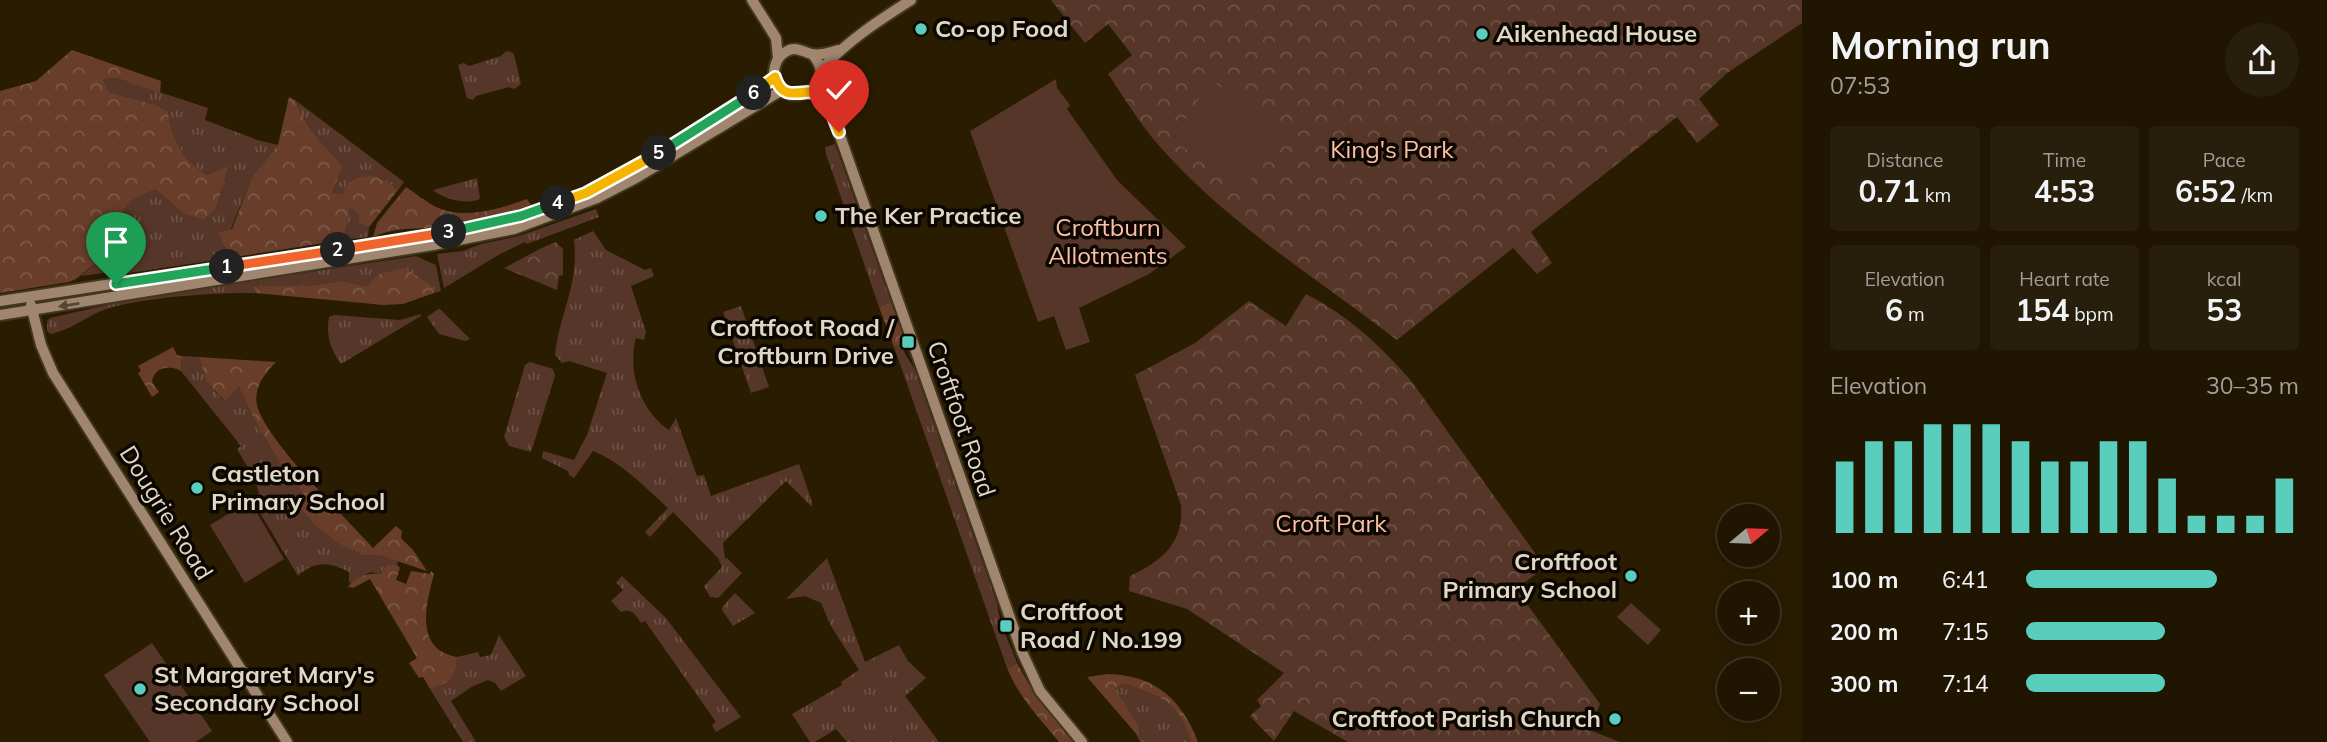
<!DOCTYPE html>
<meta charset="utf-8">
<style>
body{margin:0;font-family:Mulish,sans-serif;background:#271e0b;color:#f1f3f6;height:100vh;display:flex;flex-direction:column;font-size:26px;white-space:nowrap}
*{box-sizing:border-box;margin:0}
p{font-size:23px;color:#a19f99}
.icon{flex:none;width:38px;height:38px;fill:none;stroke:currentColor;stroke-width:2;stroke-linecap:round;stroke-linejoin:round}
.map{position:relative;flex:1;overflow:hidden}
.details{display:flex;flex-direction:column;background:#1f1501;width:525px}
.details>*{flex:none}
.needle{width:46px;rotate:71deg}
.tools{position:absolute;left:1717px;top:504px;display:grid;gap:14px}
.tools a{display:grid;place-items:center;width:63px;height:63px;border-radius:50%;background:#1f1501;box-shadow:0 4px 18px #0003,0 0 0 2px #3c3423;font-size:35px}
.pin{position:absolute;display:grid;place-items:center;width:60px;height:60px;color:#fff;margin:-72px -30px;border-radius:50% 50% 50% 0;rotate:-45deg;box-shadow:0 0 7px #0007}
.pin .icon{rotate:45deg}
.km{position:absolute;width:35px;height:35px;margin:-18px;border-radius:50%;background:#222;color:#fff;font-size:19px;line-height:35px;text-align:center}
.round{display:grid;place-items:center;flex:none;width:74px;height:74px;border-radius:37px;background:#271e0b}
.headline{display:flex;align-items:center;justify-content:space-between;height:119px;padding:0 28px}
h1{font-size:38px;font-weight:700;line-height:52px}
.figures{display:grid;grid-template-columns:repeat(3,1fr);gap:10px;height:119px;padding:7px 28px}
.figures div{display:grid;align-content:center;border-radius:7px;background:#271e0b;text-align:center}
.figures b{font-size:30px;font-weight:700}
.figures small{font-size:19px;font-weight:400}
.figures p{font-size:19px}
.chart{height:196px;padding:14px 28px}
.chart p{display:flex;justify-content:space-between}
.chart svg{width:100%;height:126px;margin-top:7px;stroke:#5acebd;stroke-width:6}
ul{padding:0 28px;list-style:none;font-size:23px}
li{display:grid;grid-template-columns:112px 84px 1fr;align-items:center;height:52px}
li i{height:18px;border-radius:9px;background:#5acebd}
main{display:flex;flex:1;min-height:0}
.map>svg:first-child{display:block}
</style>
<main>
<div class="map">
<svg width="1802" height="742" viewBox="0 0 1802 742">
<defs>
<pattern id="grass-tufts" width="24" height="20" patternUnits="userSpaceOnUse" patternTransform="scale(1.75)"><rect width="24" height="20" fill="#563628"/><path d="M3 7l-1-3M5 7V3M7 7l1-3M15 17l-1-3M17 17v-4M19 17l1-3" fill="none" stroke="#6e5246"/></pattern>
<pattern id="forest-crowns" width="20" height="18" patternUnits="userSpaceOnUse" patternTransform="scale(1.75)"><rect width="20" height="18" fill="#683e2b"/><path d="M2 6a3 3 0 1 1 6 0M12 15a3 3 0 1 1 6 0" fill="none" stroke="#7d5948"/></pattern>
<pattern id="park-crowns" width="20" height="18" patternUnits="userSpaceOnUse" patternTransform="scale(1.75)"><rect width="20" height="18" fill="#563628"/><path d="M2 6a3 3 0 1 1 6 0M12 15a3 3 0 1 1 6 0" fill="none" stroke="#6e5246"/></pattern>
</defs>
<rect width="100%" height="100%" fill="#291c01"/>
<!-- grass -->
<g fill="url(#grass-tufts)">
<polygon points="509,51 514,54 521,84 514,89 509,87 476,96 473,100 467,98 458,65 464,63 469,66 501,56 505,52"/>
<path d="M117,78L208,108L205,120L257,140L278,145L252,177L224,246L235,257L129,273L110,272L81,276L96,263L119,264L130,251L113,233C122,207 129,197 156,190L184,214L216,209L229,167L207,175C182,160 172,139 168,111L156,105L109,92L103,79Z"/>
<path d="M295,100L404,182L398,190L381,178L343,194L332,193L343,166C325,146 304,126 295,100Z"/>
<polygon points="835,144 891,302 879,307 826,154 825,147"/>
<path d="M477,178L480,199C467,205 443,199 433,190Z"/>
<polygon points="349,206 359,214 359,223 369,227 368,237 342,240"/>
<polygon points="596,209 599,217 527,244 525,242 500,254 444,288 437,254 463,251 481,244 519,236"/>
<path d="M593,231L606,250L645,270L651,268L654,276L631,286L646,332L644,340L636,338C627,371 640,410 669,430L676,418L697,476L704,475L711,496L799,464L812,502V507L786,481L723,543L725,559L727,558L742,573L718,598L710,597L704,586L722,567L718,558L673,512L650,537L645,532L668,508C646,488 621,462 593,451L574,478L569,475L568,471L542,458L543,451L574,460L587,435L607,373L569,361L562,363L555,355C560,311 579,286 574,240Z"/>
<path d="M416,256L436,265L441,291L434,293L431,285L379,274L366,286L342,281L306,286H259L255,293C216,292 147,297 109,308C87,315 75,329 50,334L47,331V321L50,318L137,298Z"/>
<polygon points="741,306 769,387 751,393 723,312"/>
<polygon points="438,309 440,309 470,339 465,341 439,334 427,317"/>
<path d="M421,314V316L341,364C330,349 326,335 329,317L334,315L400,320Z"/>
<path d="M902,344L905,354L915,370L997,603C1000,628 1009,640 1017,663L1007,668L894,347Z"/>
<path d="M182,356L199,357L206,381L224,401L239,387L255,421L281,465L310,501L296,502L364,555H379L398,561L397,565H386L381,574L371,572L349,583V572C331,562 314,560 298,576L251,498L259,494L256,482L237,449L241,446L181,371Z"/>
<polygon points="530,362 553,369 555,376 531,452 509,446 504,437 525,365"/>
<polygon points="827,558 865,662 899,645 908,661 926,678 905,696 939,742 847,742 836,729 815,742 810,742 792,714 842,685 841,682 859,670 831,626 821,603 805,596 786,599"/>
<path d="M622,576L666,618L741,717L716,732L712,725L716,722L645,621L641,623C635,614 632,608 621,612L611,601L623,590L616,582Z"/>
<polygon points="735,593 755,613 733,626 722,610 723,606"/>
<path d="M499,635L526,676L501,691L495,683L488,680L473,686L451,701L476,742H463L430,689C451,681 456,681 457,657L478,652L480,657L491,655Z"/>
<path d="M1125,684C1164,698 1177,700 1191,742H1140L1114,688Z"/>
</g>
<!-- forest -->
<g fill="url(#forest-crowns)">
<path d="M72,50L161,81L160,93L117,78L103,79L109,92L156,105L168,111C172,139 182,160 207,175L229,166L216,209L204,219L184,214L156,190C129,197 122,208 113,233L130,251L128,260L119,264L96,263L76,279L69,282L0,293V91L36,81Z"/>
<path d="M289,97L295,100C304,126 325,146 343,166L332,193L343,194C347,178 365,173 379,178C386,180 392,186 398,190L369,227L359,223V214L349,207V217L342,240L235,257L224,246L218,233L232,229L252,177L278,145Z"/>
<path d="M406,187C415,193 425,201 434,206C464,221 499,209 527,199L531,205C500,215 465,226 433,228C408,229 398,227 373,237L377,223Z"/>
<polygon points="404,268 431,285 434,293 403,304 384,305 255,293 259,286 306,286 342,281 366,286 379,274"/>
<polygon points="891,302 902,332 902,344 894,347 879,307"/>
<path d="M173,347L177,355L182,356L181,371C170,364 154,367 152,382L159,392L152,397L138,373L141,371L138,366Z"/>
<path d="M199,357L276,362C265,373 253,388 257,405C265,440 346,518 373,548L396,526L402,531L401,538L413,550L427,571L379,555H364L340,544L318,528L295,502L309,501L281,465L255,421L239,387L225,401L206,381Z"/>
<path d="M386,565H397L400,568L396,580L406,584L411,571L430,574L431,571L434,574C426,604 414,649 457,657C456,681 451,681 430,689L423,677L419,678L409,663L417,658L370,579L353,588L348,587C353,577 370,572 381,574Z"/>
<path d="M1017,663L1034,693L1074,742H1059C1040,719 1018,696 1007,668Z"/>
<path d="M1108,674C1154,675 1182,699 1198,742H1191C1177,700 1164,698 1125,684L1114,688L1138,725L1139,737L1087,677Z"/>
</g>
<!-- park -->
<g fill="url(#park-crowns)">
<path d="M1051,0H1802V23L1727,73L1699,99L1719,125L1697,143L1677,117L1531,232L1552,263L1537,274L1513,248L1397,340C1314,276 1223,221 1154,140C1137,119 1123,96 1108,74L1132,55L1108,24L1085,43Z"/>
<path d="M556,242L563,249V275L559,276L557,290L504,268C522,259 537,249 556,242Z"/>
<path d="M1306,294C1349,316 1381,346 1412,382L1545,567L1516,589L1600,704L1589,730L1620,742H1348L1294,711L1274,741L1250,716L1261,706L1257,700L1284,673L1187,609L1129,591L1130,576C1162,561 1184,543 1181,505L1135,375L1195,343L1249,301L1286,326Z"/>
</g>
<!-- garden -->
<g fill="#563628">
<polygon points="1056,79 1057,88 1070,105 1067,109 1117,180 1186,247 1149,274 1079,308 1090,342 1066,350 1054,316 1038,322 970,131"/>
<polygon points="1212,81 1284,131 1243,190 1171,139"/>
<polygon points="250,501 284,559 245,583 210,525"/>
<polygon points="1631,603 1661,630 1648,645 1617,617"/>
<polygon points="152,643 212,731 196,742 150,742 104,675"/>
</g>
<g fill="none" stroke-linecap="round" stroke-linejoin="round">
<defs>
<g id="secondary">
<polyline points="752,0 776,38 778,58"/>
<path d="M812,54C844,89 778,115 774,74C774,64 778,56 787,51C797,46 803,52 812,54C821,56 830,52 839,50"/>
<path d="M821,70C847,41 878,21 911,0"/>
<polyline points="818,82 833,116 1022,652 1040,691 1082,742"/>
<polyline points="0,301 422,237 521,216 586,193 631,170 738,105 775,77"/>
<polyline points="31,305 41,345 53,373 287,742"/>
<polyline points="0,315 433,245 514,229 597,198 636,178 782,90"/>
</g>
</defs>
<!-- secondary casing -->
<use href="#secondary" stroke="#42361d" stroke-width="14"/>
<!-- secondary -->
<use href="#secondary" stroke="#a0866f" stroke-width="10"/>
</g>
<!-- one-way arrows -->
<defs><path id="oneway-solid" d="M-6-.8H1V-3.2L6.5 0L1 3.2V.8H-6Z" transform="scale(1.75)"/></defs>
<use fill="#564638" href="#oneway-solid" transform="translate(69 305) rotate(171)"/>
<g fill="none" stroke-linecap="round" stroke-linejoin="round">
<defs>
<polyline id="split-1" points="116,284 227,267"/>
<polyline id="split-2" points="227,267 338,250"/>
<polyline id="split-3" points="338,250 449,232"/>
<polyline id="split-4" points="449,232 521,216 558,203"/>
<polyline id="split-5" points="558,203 586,193 659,153"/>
<polyline id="split-6" points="659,153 754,93"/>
<path id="split-7" d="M754,93L775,77C781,96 791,94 808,92C813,92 820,96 825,97L839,132"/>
</defs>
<!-- split-1 casing -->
<use href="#split-1" stroke="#fff" stroke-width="14"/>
<!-- split-2 casing -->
<use href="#split-2" stroke="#fff" stroke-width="14"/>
<!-- split-3 casing -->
<use href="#split-3" stroke="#fff" stroke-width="14"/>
<!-- split-4 casing -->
<use href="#split-4" stroke="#fff" stroke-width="14"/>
<!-- split-5 casing -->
<use href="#split-5" stroke="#fff" stroke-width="14"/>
<!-- split-6 casing -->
<use href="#split-6" stroke="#fff" stroke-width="14"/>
<!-- split-7 casing -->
<use href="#split-7" stroke="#fff" stroke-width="14"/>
<!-- split-1 -->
<use href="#split-1" stroke="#22a559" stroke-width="9"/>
<!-- split-2 -->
<use href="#split-2" stroke="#f0652b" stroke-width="9"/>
<!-- split-3 -->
<use href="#split-3" stroke="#f0652b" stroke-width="9"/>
<!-- split-4 -->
<use href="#split-4" stroke="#22a559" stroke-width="9"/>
<!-- split-5 -->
<use href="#split-5" stroke="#f5b400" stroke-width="9"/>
<!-- split-6 -->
<use href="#split-6" stroke="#22a559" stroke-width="9"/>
<!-- split-7 -->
<use href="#split-7" stroke="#f5b400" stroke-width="9"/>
</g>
<!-- markers -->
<g fill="#5acebd" stroke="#0d0701" stroke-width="2.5">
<circle cx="921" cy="29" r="7"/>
<circle cx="1482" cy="34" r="7"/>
<circle cx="821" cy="216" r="7"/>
<rect x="901" y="335" width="14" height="14" rx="3.5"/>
<circle cx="197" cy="488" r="7"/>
<circle cx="1631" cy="576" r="7"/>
<rect x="999" y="619" width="14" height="14" rx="3.5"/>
<circle cx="140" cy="689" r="7"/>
<circle cx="1615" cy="719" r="7"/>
</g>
<g text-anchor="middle" stroke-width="7" stroke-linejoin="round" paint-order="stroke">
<!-- poi labels -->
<g font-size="24" font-weight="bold" fill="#dfd7c7" stroke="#0d0701" text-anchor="start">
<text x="935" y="37">Co-op Food</text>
<text x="1496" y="42">Aikenhead House</text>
<text x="835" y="224">The Ker Practice</text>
<text x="894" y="336" text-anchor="end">Croftfoot Road /<tspan x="894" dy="28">Croftburn Drive</tspan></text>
<text x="211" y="482">Castleton<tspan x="211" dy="28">Primary School</tspan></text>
<text x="1617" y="570" text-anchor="end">Croftfoot<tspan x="1617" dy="28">Primary School</tspan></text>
<text x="1020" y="620">Croftfoot<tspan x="1020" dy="28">Road / No.199</tspan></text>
<text x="154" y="683">St Margaret Mary's<tspan x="154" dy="28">Secondary School</tspan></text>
<text x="1601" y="727" text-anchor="end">Croftfoot Parish Church</text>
</g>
<!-- park labels -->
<g font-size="24" fill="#fcc0a7" stroke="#0d0701">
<text x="1392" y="158">King's Park</text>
<text x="1108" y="236">Croftburn<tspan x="1108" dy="28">Allotments</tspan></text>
<text x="1331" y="532">Croft Park</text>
</g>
<!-- street labels -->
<g font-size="24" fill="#dfd7c7" stroke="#0d0701">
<text transform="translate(961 419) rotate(71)" y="8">Croftfoot Road</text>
<text transform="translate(166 513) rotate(58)" y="8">Dougrie Road</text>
</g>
</g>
</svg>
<div class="tools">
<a><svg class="needle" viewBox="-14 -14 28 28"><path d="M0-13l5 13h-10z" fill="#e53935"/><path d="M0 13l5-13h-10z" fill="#a19f99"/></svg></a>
<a>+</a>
<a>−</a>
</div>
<div class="pin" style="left:116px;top:284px;background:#1e9e55"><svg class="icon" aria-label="arrive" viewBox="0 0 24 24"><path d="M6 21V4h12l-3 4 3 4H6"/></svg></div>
<div class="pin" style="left:839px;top:132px;background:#d93025"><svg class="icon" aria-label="check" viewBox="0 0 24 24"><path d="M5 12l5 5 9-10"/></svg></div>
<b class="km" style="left:227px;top:267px">1</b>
<b class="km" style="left:338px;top:250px">2</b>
<b class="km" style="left:449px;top:232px">3</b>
<b class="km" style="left:558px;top:203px">4</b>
<b class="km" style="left:659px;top:153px">5</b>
<b class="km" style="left:754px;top:93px">6</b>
</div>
<section class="details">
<div class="headline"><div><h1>Morning run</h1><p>07:53</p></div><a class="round"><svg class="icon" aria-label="share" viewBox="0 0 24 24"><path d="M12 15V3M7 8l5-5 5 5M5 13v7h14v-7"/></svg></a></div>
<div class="figures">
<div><p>Distance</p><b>0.71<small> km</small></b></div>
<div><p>Time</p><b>4:53</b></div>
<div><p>Pace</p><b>6:52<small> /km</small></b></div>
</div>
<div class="figures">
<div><p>Elevation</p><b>6<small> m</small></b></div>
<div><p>Heart rate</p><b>154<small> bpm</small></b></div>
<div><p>kcal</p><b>53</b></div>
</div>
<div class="chart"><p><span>Elevation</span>30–35 m</p>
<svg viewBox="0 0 160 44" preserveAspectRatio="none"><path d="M5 44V19M15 44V12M25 44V12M35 44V6M45 44V6M55 44V6M65 44V12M75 44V19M85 44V19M95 44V12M105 44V12M115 44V25M125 44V38M135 44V38M145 44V38M155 44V25"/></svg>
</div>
<ul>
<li><b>100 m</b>6:41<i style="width:70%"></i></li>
<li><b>200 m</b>7:15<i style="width:51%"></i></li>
<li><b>300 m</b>7:14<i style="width:51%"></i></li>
</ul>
</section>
</main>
